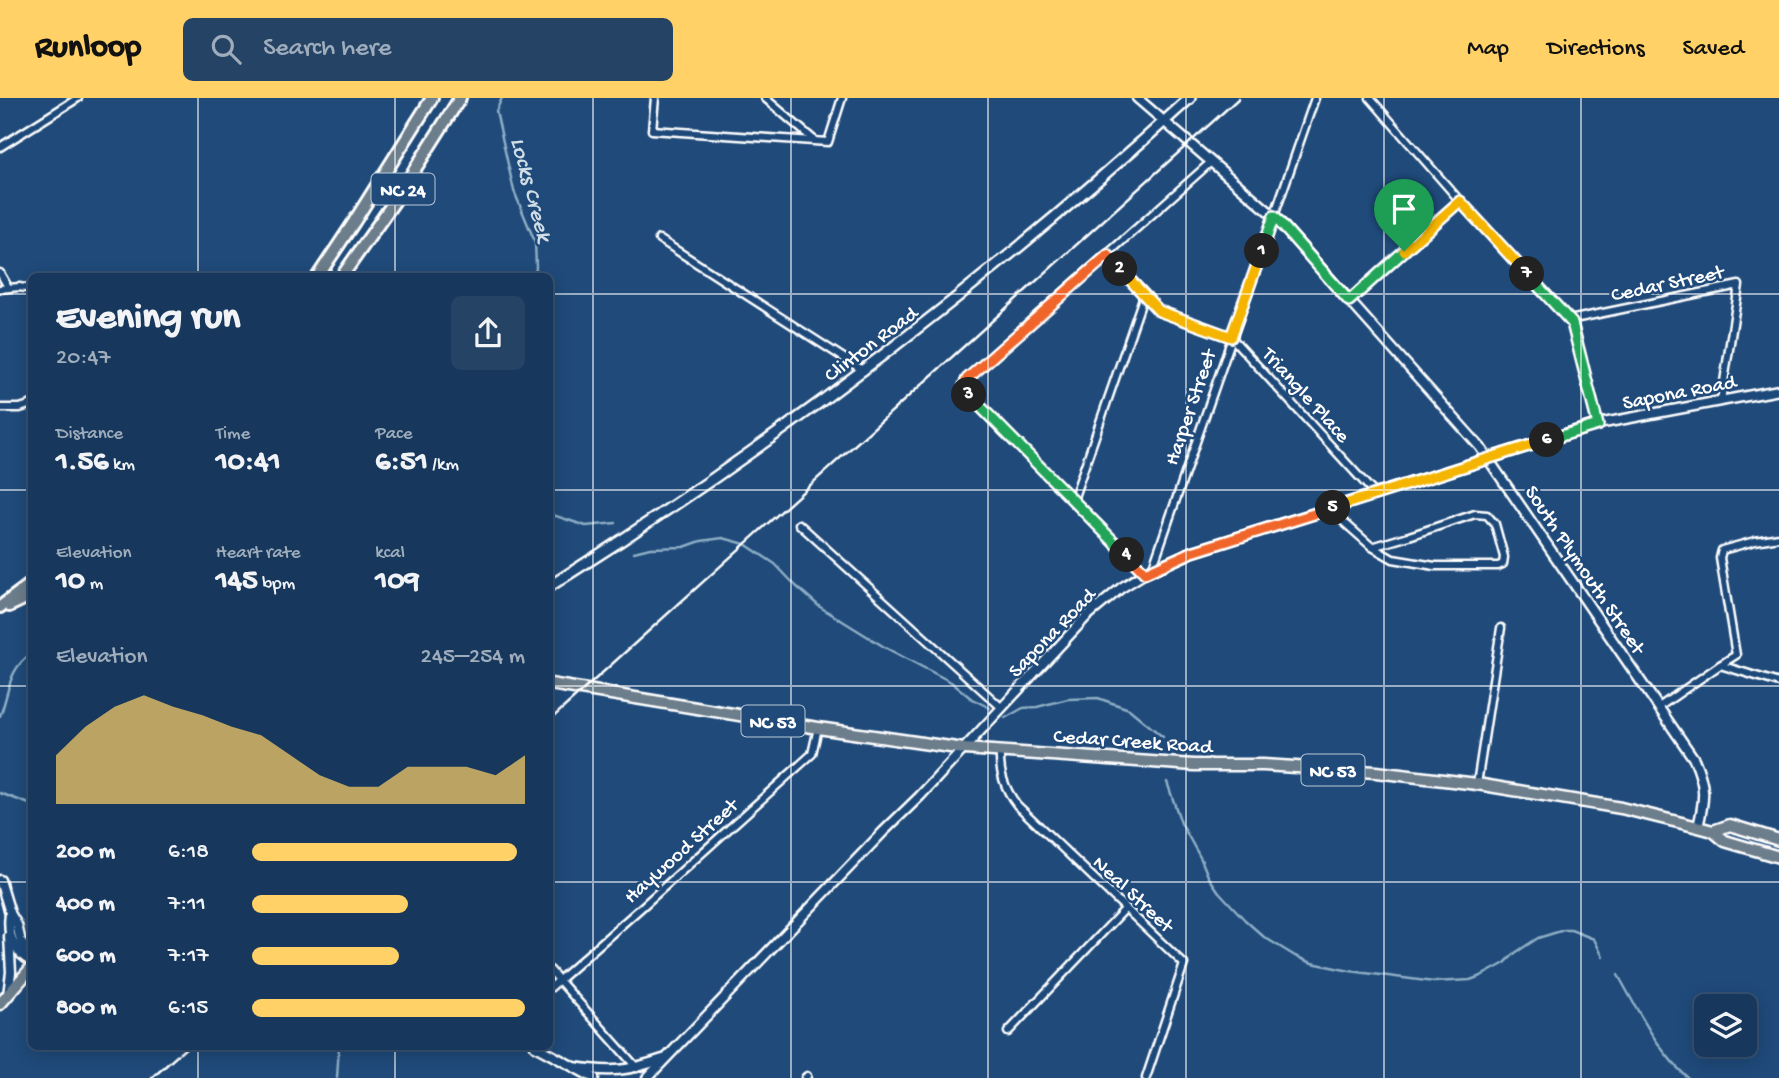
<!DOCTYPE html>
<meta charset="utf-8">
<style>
body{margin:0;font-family:"Gochi Hand",sans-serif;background:#244365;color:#f1f3f6;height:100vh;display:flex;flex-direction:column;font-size:26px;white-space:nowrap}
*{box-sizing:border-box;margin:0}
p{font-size:23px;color:#9eacbb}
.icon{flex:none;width:38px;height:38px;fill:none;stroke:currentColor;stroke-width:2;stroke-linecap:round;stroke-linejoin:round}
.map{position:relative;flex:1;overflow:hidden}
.panel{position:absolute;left:28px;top:175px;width:525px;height:777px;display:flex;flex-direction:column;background:#17385c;border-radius:10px;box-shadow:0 4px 18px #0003,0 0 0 2px #365272}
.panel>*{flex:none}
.fabs{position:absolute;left:1694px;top:896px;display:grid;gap:14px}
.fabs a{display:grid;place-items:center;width:63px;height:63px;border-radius:10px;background:#17385c;box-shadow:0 4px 18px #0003,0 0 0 2px #365272;font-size:35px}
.pin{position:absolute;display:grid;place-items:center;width:60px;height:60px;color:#fff;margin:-72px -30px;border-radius:50% 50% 50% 0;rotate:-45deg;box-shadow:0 0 7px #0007}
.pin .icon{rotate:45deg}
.km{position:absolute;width:35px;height:35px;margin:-18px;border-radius:50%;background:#222;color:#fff;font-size:19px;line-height:35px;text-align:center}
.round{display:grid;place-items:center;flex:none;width:74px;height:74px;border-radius:10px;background:#244365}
.summary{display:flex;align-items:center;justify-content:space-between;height:119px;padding:0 28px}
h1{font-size:38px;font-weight:700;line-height:52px}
.metrics{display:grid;grid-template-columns:repeat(3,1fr);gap:10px;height:119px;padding:7px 28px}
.metrics div{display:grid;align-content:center}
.metrics b{font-size:30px;font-weight:700}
.metrics small{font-size:19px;font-weight:400}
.metrics p{font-size:19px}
.chart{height:196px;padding:14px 28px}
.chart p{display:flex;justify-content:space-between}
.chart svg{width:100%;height:126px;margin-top:7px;fill:#ffd166;opacity:.7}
ul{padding:0 28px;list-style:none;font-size:23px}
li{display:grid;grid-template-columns:112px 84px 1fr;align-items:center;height:52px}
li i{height:18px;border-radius:9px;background:#ffd166}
header{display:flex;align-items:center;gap:42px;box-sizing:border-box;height:98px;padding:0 35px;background:#ffd166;color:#111}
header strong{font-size:33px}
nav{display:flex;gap:38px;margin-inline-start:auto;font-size:24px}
.search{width:490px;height:63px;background:#244365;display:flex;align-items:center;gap:18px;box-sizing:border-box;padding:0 24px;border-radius:10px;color:#9eacbb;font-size:26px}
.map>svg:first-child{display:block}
</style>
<header>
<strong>Runloop</strong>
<div class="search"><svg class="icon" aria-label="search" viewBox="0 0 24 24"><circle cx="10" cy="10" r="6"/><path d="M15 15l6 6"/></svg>Search here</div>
<nav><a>Map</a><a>Directions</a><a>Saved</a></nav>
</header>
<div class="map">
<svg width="1779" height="980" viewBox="0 0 1779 980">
<rect width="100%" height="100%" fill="#1f4a7a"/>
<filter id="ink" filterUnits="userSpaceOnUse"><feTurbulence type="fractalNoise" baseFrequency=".0143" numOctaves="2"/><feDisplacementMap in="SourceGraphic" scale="14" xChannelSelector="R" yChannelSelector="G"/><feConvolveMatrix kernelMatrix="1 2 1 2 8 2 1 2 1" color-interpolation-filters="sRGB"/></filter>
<g filter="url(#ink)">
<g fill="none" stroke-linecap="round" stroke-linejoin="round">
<!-- stream -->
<g stroke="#8dadc4" stroke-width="2.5">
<polyline points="502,0 496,13 514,93 535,144 536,169 535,178"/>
<polyline points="550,416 586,428 616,425"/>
<polyline points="634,454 650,450 684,449 701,443 723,440 745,446 775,466 796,488 820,509 886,550 951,584 972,601 990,610"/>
<path d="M0,618C10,593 7,572 32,555"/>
<polyline points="1005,620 1023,610 1037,609 1068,601 1098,600 1129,611 1163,639"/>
<polyline points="1167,684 1181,725 1201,761 1208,778 1219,794 1245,822 1264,839 1295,858 1312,865 1350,873 1434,884 1470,882 1481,878 1505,865 1515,855 1538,840 1564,832 1571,832 1594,841 1603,859"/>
<polyline points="0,695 32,707"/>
<path d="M1618,877C1638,912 1657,953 1688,980"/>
<polyline points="337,980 339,948"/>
</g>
<defs>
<g id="minor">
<polyline points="655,0 652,32 828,44 842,0"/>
<polyline points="765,0 814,42"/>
<polyline points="1370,0 1460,103 1572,225 1598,326"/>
<polyline points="0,49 78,0"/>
<polyline points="659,141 864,273"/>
<polyline points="1108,157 1159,213 1231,239 1375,396"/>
<polyline points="0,175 8,189"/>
<polyline points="0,191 19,189 32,191"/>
<polyline points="1349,203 1460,103"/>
<polyline points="1569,222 1739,187 1721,303"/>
<polyline points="0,310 20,310 32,306"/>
<polyline points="1073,402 1144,197"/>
<polyline points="1329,411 1372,449 1393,461 1435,468 1498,468 1503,466 1504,459 1495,426 1487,417 1475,416 1409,438 1372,449"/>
<polyline points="799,426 1002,610"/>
<polyline points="1152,471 1315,0"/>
<polyline points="1145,475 966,295 964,288 967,281 1211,64"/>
<polyline points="1720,567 1736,557 1720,460 1722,452 1755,443 1779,439"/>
<polyline points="1659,609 1720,567 1779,585"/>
<path d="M1000,653C999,674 1004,690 1017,707L1184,866L1146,980"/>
<polyline points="1477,686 1501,530"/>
<polyline points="550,872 637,970"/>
<polyline points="550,890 643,808 812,656 818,630"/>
<polyline points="1008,934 1125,811"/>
<polyline points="805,980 807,978"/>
</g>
<g id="tertiary">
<path d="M1137,0L1274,118L1480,349L1694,661C1706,688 1705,700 1698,729"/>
<polyline points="0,782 10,815 17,827 21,844 32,860"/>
<path d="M10,815C7,836 12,853 32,864"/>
<polyline points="8,897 11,874 9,838"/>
<polyline points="535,948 594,980"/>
<path d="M574,969C611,975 628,973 663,961"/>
<polyline points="647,980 883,734 920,698 1086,519 1121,490 1145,475 1192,454 1598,326 1779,292"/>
</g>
<path id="secondary" d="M550,488C778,345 991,182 1190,0"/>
<g id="primary">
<polyline points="550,586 818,630 964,651 1194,667 1263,667 1376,674 1477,686 1621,710 1698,729 1713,733 1725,743 1779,759"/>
<polyline points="1713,733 1730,727 1779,742"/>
<polyline points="0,906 32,869"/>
</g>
<g id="trunk">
<polyline points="318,178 354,124 432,0"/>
<polyline points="342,178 396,101 460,0"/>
<polyline points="9,508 32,497"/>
<polyline points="0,509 32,485"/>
</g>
</defs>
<!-- minor casing -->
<use href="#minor" stroke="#fff" stroke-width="11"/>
<!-- tertiary casing -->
<use href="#tertiary" stroke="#fff" stroke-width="13"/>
<!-- secondary casing -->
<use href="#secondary" stroke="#fff" stroke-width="14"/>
<!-- primary casing -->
<use href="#primary" stroke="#fff" stroke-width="15"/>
<!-- trunk casing -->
<use href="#trunk" stroke="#fff" stroke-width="16"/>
<!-- minor -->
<use href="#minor" stroke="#1f4a7a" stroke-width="6"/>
<!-- tertiary -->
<use href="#tertiary" stroke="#1f4a7a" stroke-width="8"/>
<!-- secondary -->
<use href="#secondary" stroke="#1f4a7a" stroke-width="9"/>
<!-- primary -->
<use href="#primary" stroke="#6c7d8b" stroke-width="10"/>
<!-- trunk -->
<use href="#trunk" stroke="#6c7d8b" stroke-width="10"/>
<!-- rail -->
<g stroke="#fff" stroke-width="2.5">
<polyline points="550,622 1239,0"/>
<polyline points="152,980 188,948"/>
</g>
</g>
</g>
<g fill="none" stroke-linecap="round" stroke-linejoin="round" filter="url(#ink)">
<defs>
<polyline id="split-1" points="1262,153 1274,118 1349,203 1404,153"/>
<polyline id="split-2" points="1120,171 1159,213 1231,239 1262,153"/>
<polyline id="split-3" points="969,297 964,288 967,281 1108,157 1120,171"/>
<polyline id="split-4" points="969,297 1127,457"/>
<polyline id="split-5" points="1127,457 1145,475 1192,454 1333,410"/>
<polyline id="split-6" points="1333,410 1547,342"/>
<polyline id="split-7" points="1527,176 1572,225 1598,327 1547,342"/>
<polyline id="split-8" points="1404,153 1460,103 1527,176"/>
</defs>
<!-- split-1 casing -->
<use href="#split-1" stroke="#fff" stroke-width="14"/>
<!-- split-2 casing -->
<use href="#split-2" stroke="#fff" stroke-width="14"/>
<!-- split-3 casing -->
<use href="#split-3" stroke="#fff" stroke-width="14"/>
<!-- split-4 casing -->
<use href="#split-4" stroke="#fff" stroke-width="14"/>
<!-- split-5 casing -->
<use href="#split-5" stroke="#fff" stroke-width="14"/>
<!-- split-6 casing -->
<use href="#split-6" stroke="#fff" stroke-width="14"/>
<!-- split-7 casing -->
<use href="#split-7" stroke="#fff" stroke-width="14"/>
<!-- split-8 casing -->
<use href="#split-8" stroke="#fff" stroke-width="14"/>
<!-- split-1 -->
<use href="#split-1" stroke="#22a559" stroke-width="9"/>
<!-- split-2 -->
<use href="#split-2" stroke="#f5b400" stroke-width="9"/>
<!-- split-3 -->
<use href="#split-3" stroke="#f0652b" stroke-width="9"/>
<!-- split-4 -->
<use href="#split-4" stroke="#22a559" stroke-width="9"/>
<!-- split-5 -->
<use href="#split-5" stroke="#f0652b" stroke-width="9"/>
<!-- split-6 -->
<use href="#split-6" stroke="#f5b400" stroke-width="9"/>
<!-- split-7 -->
<use href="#split-7" stroke="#22a559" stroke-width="9"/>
<!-- split-8 -->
<use href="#split-8" stroke="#f5b400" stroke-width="9"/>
</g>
<!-- grid -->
<path fill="none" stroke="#fff" stroke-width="2" stroke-opacity="0.55" d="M198,0V178M395,0V178M593,0V980M791,0V980M988,0V980M1186,0V980M1384,0V980M1581,0V980M0,196H32M550,196H1779M0,392H32M550,392H1779M0,588H32M550,588H1779M0,784H32M550,784H1779M198,948V980M395,948V980"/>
<g text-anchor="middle" stroke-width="5" stroke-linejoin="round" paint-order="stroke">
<!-- shield labels -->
<g fill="#1f4a7a" stroke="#bcc9d7" stroke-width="2">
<rect x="371.5" y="75.5" width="63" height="31" rx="5"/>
<rect x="741.5" y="607.5" width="63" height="31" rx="5"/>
<rect x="1301.5" y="656.5" width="63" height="31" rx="5"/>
</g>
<g font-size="19" font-weight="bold" fill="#fff">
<text x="403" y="98">NC 24</text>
<text x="773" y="630">NC 53</text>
<text x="1333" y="679">NC 53</text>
</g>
<!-- street labels -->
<g font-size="21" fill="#fff" stroke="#1f4a7a">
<text transform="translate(1667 184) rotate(-12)" y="7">Cedar Street</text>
<text transform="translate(870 245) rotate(-37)" y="7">Clinton Road</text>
<text transform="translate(1679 293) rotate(-11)" y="7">Sapona Road</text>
<text transform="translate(1307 296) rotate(48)" y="7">Triangle Place</text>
<text transform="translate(1189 309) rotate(-71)" y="7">Harper Street</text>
<text transform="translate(1586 471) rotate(56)" y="7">South Plymouth Street</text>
<text transform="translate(1051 534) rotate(-46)" y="7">Sapona Road</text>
<text transform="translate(1133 642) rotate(4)" y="7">Cedar Creek Road</text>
<text transform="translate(680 752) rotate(-42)" y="7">Haywood Street</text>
<text transform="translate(1134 795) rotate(43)" y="7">Neal Street</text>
</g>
<!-- water labels -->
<g font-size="23" font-style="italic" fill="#d0dde6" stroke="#1f4a7a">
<text transform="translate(533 91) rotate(75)" y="8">Locks Creek</text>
</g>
</g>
</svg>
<div class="fabs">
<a><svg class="icon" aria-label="layers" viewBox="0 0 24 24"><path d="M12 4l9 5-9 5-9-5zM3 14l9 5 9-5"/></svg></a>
</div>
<div class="pin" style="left:1404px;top:153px;background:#1e9e55"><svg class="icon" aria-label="arrive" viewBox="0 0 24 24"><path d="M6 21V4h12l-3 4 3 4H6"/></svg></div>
<b class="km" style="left:1262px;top:153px">1</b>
<b class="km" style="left:1120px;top:171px">2</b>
<b class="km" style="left:969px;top:297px">3</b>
<b class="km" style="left:1127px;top:457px">4</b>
<b class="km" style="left:1333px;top:410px">5</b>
<b class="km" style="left:1547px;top:342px">6</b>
<b class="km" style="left:1527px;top:176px">7</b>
<section class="panel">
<div class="summary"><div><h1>Evening run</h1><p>20:47</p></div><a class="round"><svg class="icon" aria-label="share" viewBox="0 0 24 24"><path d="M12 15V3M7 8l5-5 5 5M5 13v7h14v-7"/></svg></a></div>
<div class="metrics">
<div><p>Distance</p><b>1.56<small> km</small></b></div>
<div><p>Time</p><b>10:41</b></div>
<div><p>Pace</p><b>6:51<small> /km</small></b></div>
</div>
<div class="metrics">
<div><p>Elevation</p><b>10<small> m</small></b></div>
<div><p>Heart rate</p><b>145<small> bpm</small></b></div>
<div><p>kcal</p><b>109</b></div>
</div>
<div class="chart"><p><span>Elevation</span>245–254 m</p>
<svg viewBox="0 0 160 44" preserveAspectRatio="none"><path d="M0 44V27L10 17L20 10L30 6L40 10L50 13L60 17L70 20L80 27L90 34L100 38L110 38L120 31L130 31L140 31L150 34L160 27V44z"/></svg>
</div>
<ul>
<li><b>200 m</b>6:18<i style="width:97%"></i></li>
<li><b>400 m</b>7:11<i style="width:57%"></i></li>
<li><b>600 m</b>7:17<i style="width:54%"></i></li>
<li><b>800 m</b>6:15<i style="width:100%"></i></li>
</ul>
</section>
</div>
